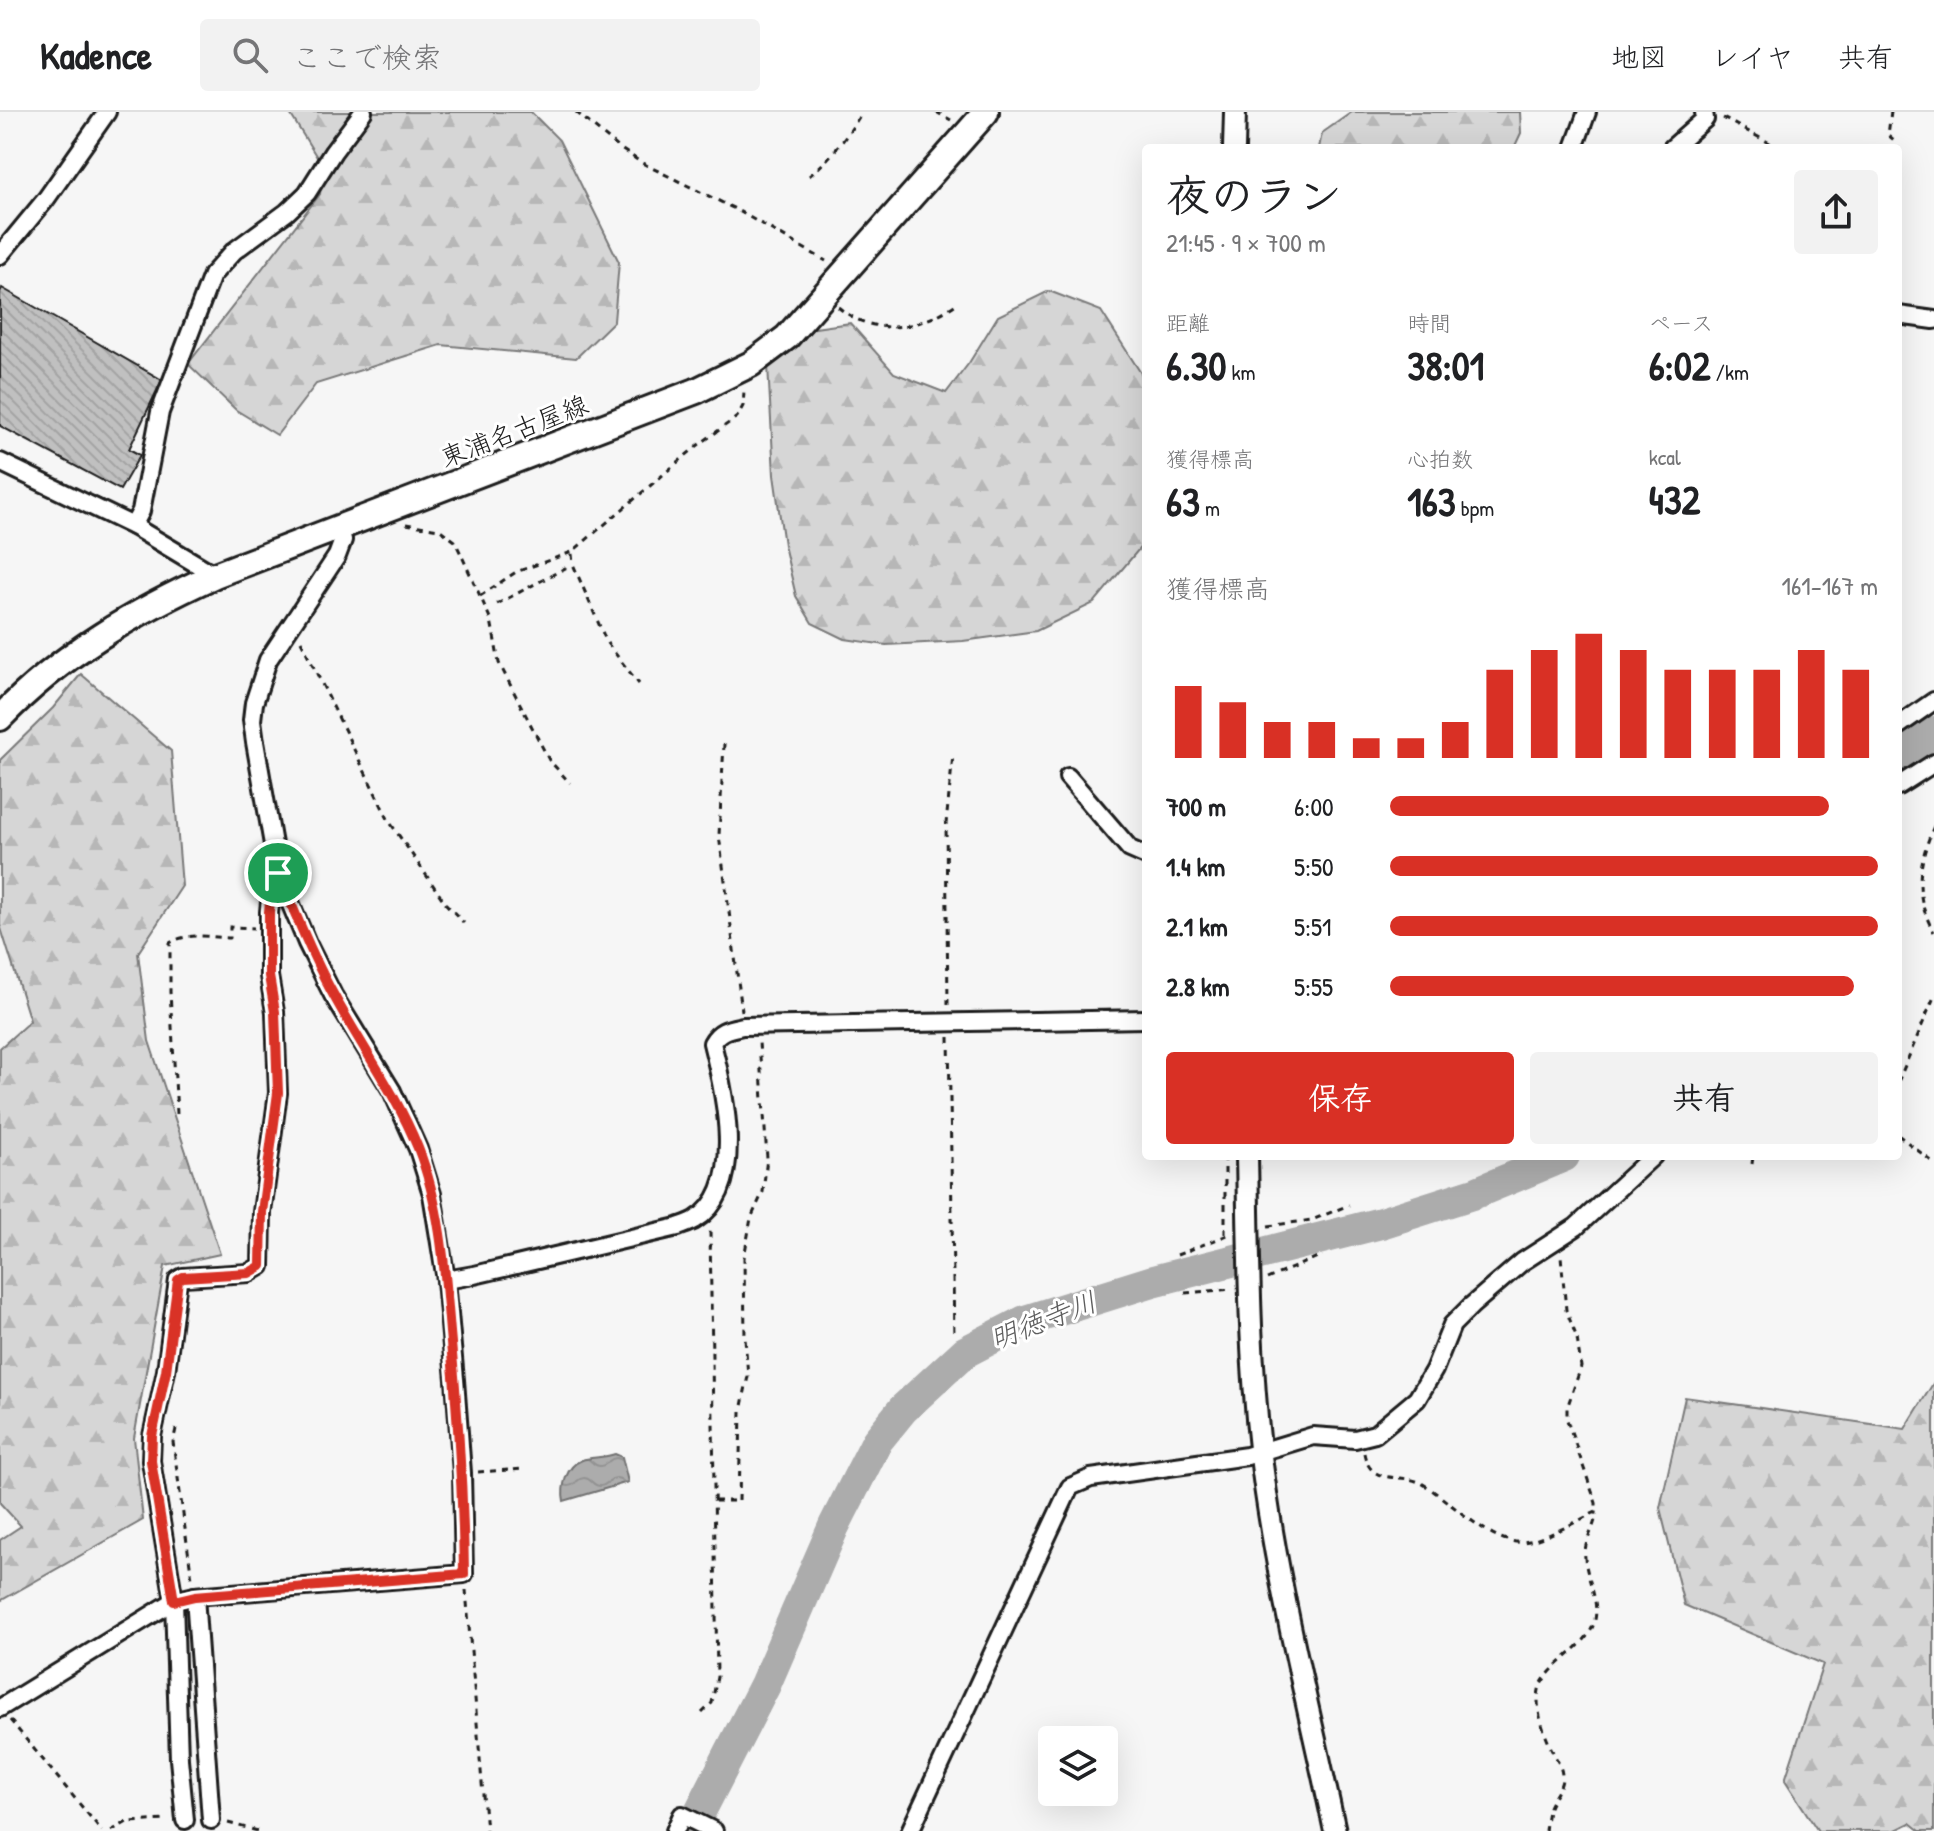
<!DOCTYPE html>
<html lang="ja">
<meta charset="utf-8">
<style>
body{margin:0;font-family:"Patrick Hand","Klee One",sans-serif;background:#f2f2f2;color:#202124;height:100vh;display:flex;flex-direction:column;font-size:30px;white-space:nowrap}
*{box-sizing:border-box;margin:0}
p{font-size:26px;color:#757577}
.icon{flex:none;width:44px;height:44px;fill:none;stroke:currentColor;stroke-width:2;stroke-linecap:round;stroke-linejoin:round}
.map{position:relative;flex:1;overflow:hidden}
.details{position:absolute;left:1142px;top:32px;width:760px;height:1016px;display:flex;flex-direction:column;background:#fff;border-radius:8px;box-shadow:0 8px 32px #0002}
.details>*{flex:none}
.tools{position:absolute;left:1038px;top:1614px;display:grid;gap:16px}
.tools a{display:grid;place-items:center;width:80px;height:80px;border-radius:8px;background:#fff;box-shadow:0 8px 32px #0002;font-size:40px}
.pin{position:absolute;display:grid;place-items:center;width:68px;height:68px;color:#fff;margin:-34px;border:4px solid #fff;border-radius:50%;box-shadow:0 2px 8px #0007}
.round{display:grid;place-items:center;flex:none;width:84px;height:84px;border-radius:8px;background:#f2f2f2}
.summary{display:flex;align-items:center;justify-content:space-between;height:136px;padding:0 24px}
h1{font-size:44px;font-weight:700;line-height:60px}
.metrics{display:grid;grid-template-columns:repeat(3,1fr);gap:12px;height:136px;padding:8px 24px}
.metrics div{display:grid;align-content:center}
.metrics b{font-size:40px;font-weight:700}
.metrics small{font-size:22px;font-weight:400}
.metrics p{font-size:22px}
.chart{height:224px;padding:16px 24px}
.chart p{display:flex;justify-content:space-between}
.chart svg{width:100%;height:144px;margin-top:8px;stroke:#d93025;stroke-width:6}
.cta{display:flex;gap:16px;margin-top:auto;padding:16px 24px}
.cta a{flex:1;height:92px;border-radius:8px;background:#d93025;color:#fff;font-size:32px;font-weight:700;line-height:92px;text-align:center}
.cta a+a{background:#f2f2f2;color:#202124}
ul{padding:0 24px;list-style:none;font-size:26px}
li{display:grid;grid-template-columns:128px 96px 1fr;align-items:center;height:60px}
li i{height:20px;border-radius:10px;background:#d93025}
header{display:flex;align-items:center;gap:48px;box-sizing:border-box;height:112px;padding:0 40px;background:#fff;border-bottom:2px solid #e0e0e0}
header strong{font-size:38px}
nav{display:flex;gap:44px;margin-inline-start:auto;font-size:28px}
.search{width:560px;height:72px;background:#f2f2f2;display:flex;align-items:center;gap:20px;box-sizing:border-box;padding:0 28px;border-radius:8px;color:#757577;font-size:30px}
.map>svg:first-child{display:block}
</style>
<header>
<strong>Kadence</strong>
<div class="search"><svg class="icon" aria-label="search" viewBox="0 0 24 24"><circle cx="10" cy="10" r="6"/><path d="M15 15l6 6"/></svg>ここで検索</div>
<nav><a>地図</a><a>レイヤ</a><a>共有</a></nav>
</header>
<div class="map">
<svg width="1934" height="1719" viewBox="0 0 1934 1719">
<defs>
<pattern id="forest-firs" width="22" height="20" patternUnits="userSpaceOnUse" patternTransform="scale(2)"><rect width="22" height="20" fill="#d6d6d6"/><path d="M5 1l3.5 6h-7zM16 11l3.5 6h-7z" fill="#b7b7b7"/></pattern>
<pattern id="water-waves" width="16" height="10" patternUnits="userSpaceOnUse" patternTransform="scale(2)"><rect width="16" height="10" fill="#acacac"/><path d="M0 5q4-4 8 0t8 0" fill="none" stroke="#939393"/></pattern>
<pattern id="building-back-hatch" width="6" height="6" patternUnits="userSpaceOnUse" patternTransform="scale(2)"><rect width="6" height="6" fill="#c0c0c0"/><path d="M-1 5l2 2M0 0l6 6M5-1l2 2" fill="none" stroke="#a4a4a4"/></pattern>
</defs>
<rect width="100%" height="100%" fill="#f6f6f6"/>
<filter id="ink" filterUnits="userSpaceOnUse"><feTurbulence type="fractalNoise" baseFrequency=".0125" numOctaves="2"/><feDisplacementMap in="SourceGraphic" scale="16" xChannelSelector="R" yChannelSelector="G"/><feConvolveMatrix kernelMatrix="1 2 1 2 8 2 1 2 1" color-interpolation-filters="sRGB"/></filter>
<g filter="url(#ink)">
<!-- forest -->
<g fill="url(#forest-firs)" stroke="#797979" stroke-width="2">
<polygon points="289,0 531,0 559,28 619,150 614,209 576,246 441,233 316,272 277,323 236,298 188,252 320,82 323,55"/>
<polygon points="1352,0 1520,0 1521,21 1514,36 1319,36 1322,21"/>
<polygon points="1049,179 1101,199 1146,269 1146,421 1144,431 1094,491 1036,519 963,529 886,533 845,527 812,511 796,484 784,433 774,363 768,253 808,217 850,211 894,261 946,281 969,251 998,204"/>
<polygon points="81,562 171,639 182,774 138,841 149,929 220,1142 165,1154 134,1326 143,1408 0,1489 0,1428 21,1414 0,1391 0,936 30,909 0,813 0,648 53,596"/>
<polygon points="1934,1270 1934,1719 1920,1719 1910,1711 1894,1719 1818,1719 1785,1668 1823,1552 1684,1493 1660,1396 1685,1285 1905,1317"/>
</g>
<!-- water -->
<path fill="url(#water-waves)" stroke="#727272" stroke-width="2" d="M615,1342L622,1345L628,1370L564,1389C561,1375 566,1354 582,1348C590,1345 603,1346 615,1342Z"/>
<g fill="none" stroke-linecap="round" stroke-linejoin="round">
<!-- river -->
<g stroke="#acacac" stroke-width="32">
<polyline points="1898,644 1934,620"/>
<polyline points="690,1719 765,1573 834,1414 877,1329 903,1297 965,1240 1025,1209 1153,1169 1381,1111 1475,1081 1564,1044"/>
</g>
</g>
<!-- building -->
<polygon fill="url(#building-back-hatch)" stroke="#1c1c1c" stroke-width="2" points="2,176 162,268 129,337 140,343 120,378 0,314 0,180"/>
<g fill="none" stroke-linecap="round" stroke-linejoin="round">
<defs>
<g id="minor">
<polyline points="1574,36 1587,0"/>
<polyline points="1672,36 1705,7 1704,0"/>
<polyline points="0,143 46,87 107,0"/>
<polyline points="1898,203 1934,208"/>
<polyline points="0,350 133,414 215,463"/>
<polyline points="133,414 141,399 160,300 212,163 234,139 287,100 307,81 333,40 363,0"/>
<polyline points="1898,614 1934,589"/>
<polyline points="1068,665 1130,737 1146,744"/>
<polyline points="1898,674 1934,651"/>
<path d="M446,1168L474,1163L678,1115C683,1113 690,1111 695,1108C748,1076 724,978 712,931C719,918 729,917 743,914L1146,907"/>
<polyline points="195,1484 211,1708"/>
<polyline points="0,1596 174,1489 195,1484 464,1462 462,1361 455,1268 446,1168 432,1082 418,1037 392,979 333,883 307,831 278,761 255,630 252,608 254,591 268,548 337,444 343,428 340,416"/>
<polyline points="185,1708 179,1647 174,1489 151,1349 152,1324 166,1259 178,1168 183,1165 249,1161 261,1154 262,1100 278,981 275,900 269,864 269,800 271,780 278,761"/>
<polyline points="675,1719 682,1703 714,1719"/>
<polyline points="910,1719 1070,1375 1091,1366 1247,1344 1313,1324 1355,1327 1375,1322 1417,1287 1434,1258 1452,1213 1471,1194 1522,1150 1576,1115 1653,1044"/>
</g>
<g id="tertiary">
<polyline points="1234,36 1235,0"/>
<path d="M1247,1044C1249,1142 1249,1239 1260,1336C1275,1465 1308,1592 1335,1719"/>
</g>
<path id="primary" d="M0,606C61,542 136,499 215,463L696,279L751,252L787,225L986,0"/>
</defs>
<!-- minor casing -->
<use href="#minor" stroke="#1c1c1c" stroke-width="22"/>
<!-- tertiary casing -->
<use href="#tertiary" stroke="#1c1c1c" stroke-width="26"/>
<!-- primary casing -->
<use href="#primary" stroke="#1c1c1c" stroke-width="30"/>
<!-- path -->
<g stroke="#1c1c1c" stroke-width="3" stroke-dasharray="6 6" stroke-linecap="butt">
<polyline points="576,0 618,35 642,51 737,98 826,149"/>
<polyline points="936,0 951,8"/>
<polyline points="1891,0 1888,23 1894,28"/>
<polyline points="1723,6 1779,36"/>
<path d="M809,64C831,46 847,25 862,0"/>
<path d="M838,195C877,227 921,217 959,190"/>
<polyline points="406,412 439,417 455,429 491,508 499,551 549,648 570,671"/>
<polyline points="572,442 573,452 607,531 639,572"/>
<polyline points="480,484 516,460 572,440 697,334 737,305 743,294 744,279"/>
<polyline points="497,492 571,453"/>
<polyline points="301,529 389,709 446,792 464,811"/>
<polyline points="724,632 719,723 742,899"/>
<path d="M1934,714C1918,751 1913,784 1934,820"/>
<polyline points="948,893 946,712 953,643"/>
<polyline points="949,925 954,1225"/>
<polyline points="1898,970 1934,885"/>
<path d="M177,1002L170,880V831C186,820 212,825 230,826V815L254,816"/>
<polyline points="1898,1023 1934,1051"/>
<polyline points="1225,1044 1225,1124"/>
<polyline points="1752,1052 1753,1044"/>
<polyline points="1268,1114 1312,1108 1349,1093"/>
<polyline points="1177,1143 1230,1122"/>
<polyline points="1267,1167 1322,1143"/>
<polyline points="1185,1181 1232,1177"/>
<polyline points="176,1317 173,1330 192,1467"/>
<path d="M1364,1341C1371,1376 1400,1359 1423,1372C1449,1388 1492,1433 1522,1430C1544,1429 1576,1409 1596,1400V1391L1567,1308V1296L1581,1255L1577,1226L1566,1198L1561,1144"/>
<polyline points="478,1360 524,1357"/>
<polyline points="715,1389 739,1389 741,1299 748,1264 745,1226 744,1146 751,1106 763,1080 767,1046 759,930"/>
<polyline points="466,1478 486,1719"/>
<polyline points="702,1601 712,1591 717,1565 710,1119"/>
<polyline points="10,1608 102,1719"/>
<polyline points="228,1711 258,1719"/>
<polyline points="111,1719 127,1710 168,1708"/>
<path d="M1545,1719C1546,1711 1547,1702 1549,1695C1553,1685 1561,1677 1562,1667C1563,1656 1556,1647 1552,1638C1544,1621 1535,1597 1539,1578C1544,1557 1580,1539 1591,1518C1604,1495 1587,1471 1585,1446C1583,1429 1596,1416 1596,1400"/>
</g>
<!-- minor -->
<use href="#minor" stroke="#fff" stroke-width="16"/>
<!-- tertiary -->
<use href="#tertiary" stroke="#fff" stroke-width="20"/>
<!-- primary -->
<use href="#primary" stroke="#fff" stroke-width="24"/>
</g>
</g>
<g fill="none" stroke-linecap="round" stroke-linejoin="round" filter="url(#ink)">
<defs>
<path id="route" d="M278,761C296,802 311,843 333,882C361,934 396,981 418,1036C441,1094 445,1159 450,1220C458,1301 463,1381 464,1462L195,1484L174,1489L151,1349L152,1324L166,1259L178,1168L183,1165L249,1161L261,1154L262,1100L278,981L275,900L269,864V800L271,780Z"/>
</defs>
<!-- route casing -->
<use href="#route" stroke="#fff" stroke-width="16"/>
<!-- route -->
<use href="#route" stroke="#d93025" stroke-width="10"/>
</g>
<g text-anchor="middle" stroke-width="6" stroke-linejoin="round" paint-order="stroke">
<!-- street labels -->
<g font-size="26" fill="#1c1c1c" stroke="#fff">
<text transform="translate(514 319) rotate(-21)" y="9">東浦名古屋線</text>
</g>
<!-- water labels -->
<g font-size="28" font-style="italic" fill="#5d5d5d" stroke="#fff">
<text transform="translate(1043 1208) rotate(-21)" y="10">明徳寺川</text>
</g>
</g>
</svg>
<div class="tools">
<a><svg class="icon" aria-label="layers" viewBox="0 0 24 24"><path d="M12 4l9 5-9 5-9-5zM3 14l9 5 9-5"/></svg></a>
</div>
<div class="pin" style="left:278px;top:761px;background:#1e9e55"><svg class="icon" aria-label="arrive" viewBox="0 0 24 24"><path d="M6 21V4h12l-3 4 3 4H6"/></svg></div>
<section class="details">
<div class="summary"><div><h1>夜のラン</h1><p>21:45 · 9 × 700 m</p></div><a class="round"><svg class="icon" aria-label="share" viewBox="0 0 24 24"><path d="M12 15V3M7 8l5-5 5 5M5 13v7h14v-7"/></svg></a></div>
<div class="metrics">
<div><p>距離</p><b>6.30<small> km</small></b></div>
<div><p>時間</p><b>38:01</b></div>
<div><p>ペース</p><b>6:02<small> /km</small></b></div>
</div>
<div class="metrics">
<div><p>獲得標高</p><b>63<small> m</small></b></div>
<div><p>心拍数</p><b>163<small> bpm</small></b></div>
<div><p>kcal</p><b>432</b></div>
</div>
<div class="chart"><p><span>獲得標高</span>161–167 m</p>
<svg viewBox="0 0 160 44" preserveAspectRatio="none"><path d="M5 44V22M15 44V27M25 44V33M35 44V33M45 44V38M55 44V38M65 44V33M75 44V17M85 44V11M95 44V6M105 44V11M115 44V17M125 44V17M135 44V17M145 44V11M155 44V17"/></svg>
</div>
<ul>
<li><b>700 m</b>6:00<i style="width:90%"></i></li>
<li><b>1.4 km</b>5:50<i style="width:100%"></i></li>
<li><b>2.1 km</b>5:51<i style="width:100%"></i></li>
<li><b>2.8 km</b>5:55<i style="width:95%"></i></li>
</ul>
<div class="cta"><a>保存</a><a>共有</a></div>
</section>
</div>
